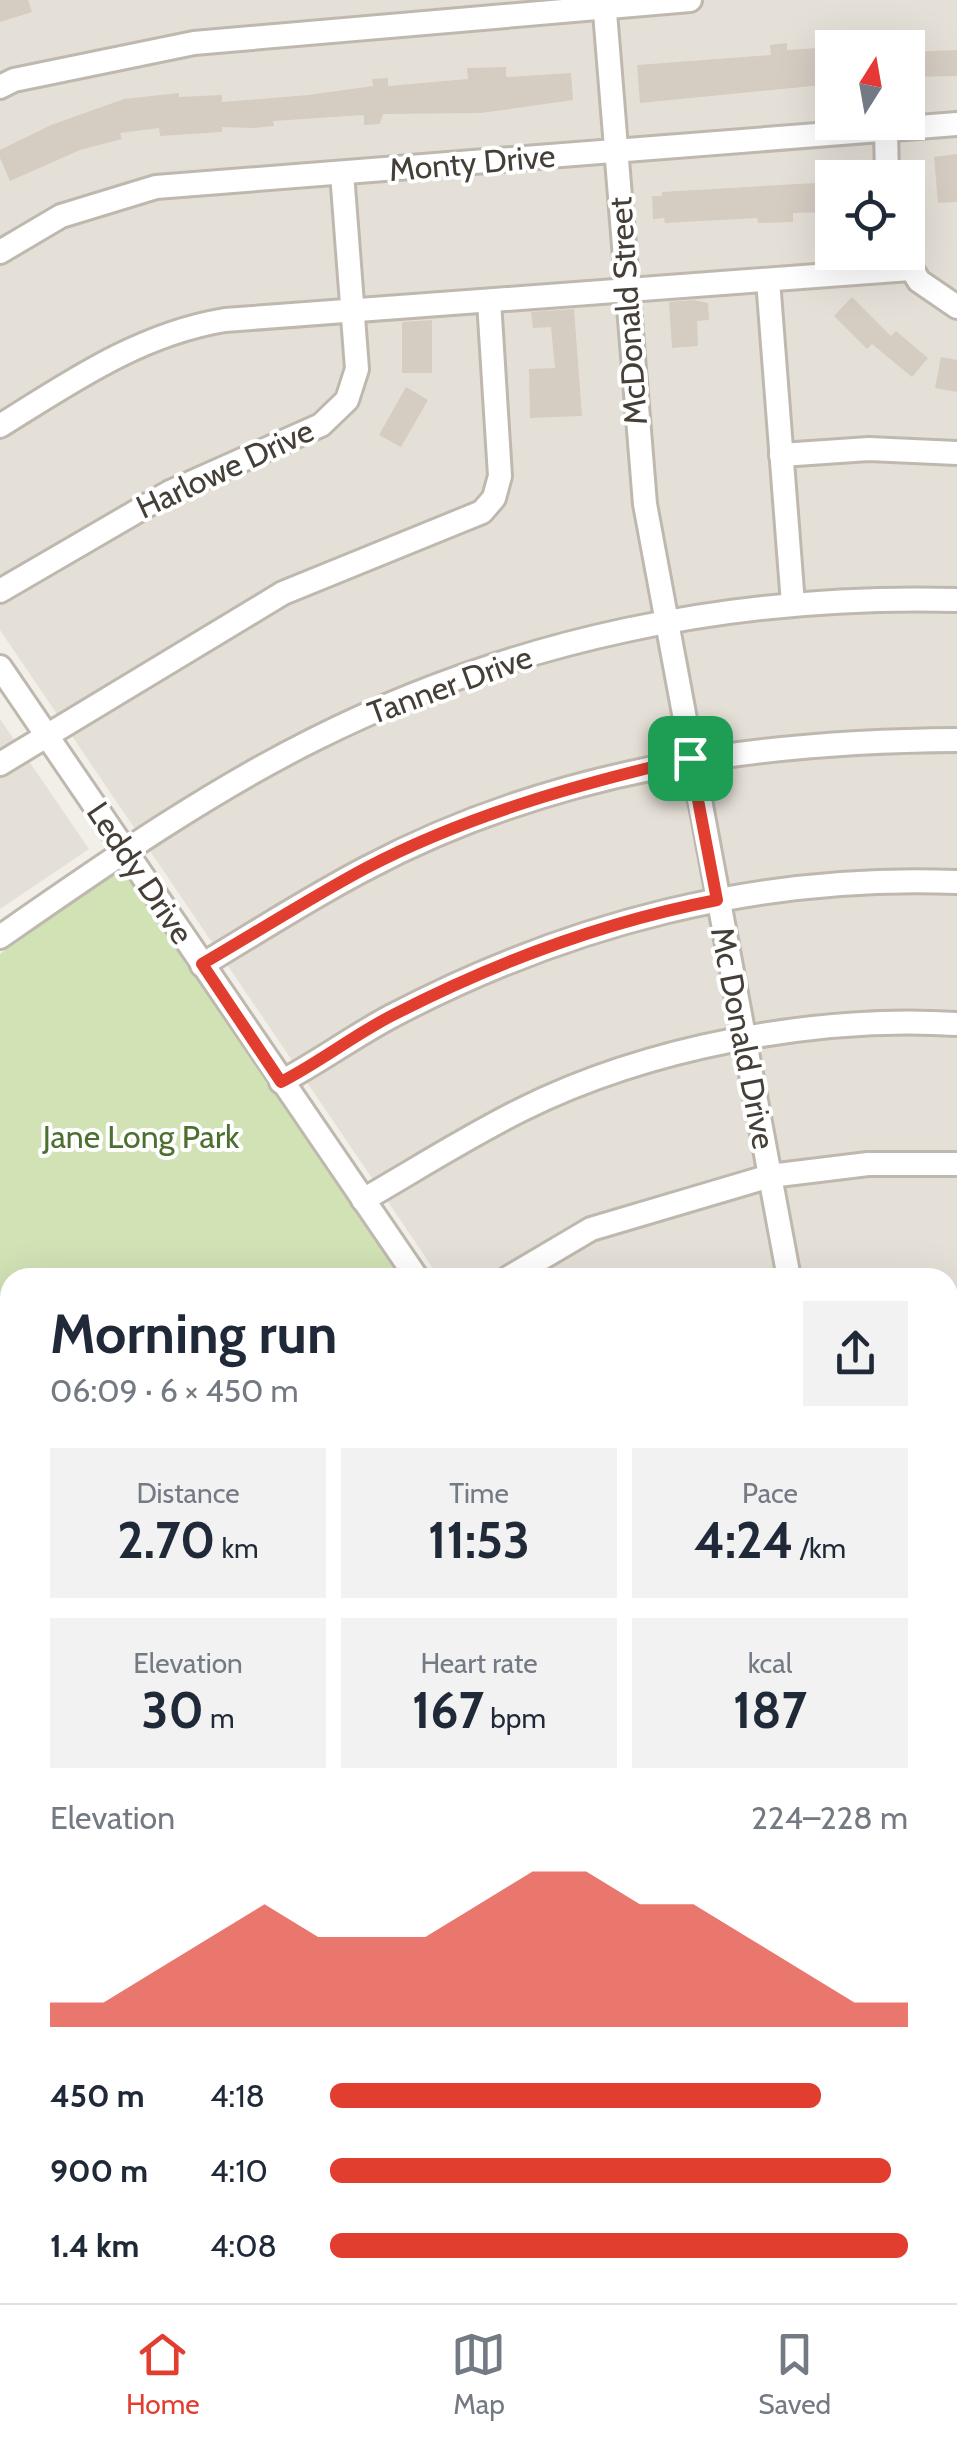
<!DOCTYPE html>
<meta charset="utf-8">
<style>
body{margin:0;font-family:Cabin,sans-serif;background:#f2f2f3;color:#1f2937;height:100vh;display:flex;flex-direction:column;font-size:38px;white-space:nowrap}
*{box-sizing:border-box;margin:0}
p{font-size:32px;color:#747a83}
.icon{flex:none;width:55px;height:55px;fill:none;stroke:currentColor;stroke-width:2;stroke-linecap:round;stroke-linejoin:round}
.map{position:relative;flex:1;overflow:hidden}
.drawer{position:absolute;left:0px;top:1268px;width:958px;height:1038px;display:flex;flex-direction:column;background:#fff;border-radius:30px 30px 0 0;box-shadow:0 10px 40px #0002}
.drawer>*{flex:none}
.needle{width:65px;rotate:11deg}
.buttons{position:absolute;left:815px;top:30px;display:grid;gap:20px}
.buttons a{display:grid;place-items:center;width:110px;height:110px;border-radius:0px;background:#fff;box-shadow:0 10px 40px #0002;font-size:50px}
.pin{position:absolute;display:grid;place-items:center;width:85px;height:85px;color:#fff;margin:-42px;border-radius:20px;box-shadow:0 5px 15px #0006}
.round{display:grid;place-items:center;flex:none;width:105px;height:105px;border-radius:0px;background:#f2f2f3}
.summary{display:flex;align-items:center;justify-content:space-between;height:170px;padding:0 50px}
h1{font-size:55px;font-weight:700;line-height:75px}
.stats{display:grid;grid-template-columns:repeat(3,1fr);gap:15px;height:170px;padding:10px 50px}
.stats div{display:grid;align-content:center;border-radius:0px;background:#f2f2f3;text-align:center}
.stats b{font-size:50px;font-weight:700}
.stats small{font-size:28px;font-weight:400}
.stats p{font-size:28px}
.chart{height:280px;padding:20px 50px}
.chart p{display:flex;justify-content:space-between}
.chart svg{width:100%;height:180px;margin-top:10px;fill:#e13e30;opacity:.7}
ul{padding:0 50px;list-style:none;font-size:32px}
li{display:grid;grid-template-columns:160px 120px 1fr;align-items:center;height:75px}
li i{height:25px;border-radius:12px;background:#e13e30}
.tab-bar{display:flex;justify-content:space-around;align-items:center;height:140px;border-top:2px solid #e0e1e3;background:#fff;font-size:28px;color:#747a83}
.tab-bar a{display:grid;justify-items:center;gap:5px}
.tab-bar .selected{color:#e13e30}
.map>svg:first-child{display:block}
</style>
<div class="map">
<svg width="957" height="2303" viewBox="0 0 957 2303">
<rect width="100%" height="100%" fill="#f2eee8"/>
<!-- residential -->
<g fill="#e5e0d7" fill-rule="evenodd">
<path d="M0,0H957V2303H0V1641L10,1636V2295H948V1278L439,1277L0,630ZM832,48H908V122H832ZM832,178H908V252H832Z"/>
<polygon points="0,719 89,849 0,909"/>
</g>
<!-- education -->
<polygon fill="#eae2d4" points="10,1370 10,1589 0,1595 0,1373"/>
<!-- green -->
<polygon fill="#d1e2b5" points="121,868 133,879 405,1277 10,1278 10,1370 0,1373 0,954"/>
<!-- building -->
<g fill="#d5ccc2">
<polygon points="0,0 28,0 32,12 0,22"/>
<polygon points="787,43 787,50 832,47 832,84 640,103 637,65 771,55 770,45"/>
<polygon points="957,50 957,76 908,77 908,52"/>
<polygon points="506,67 506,77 571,73 573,100 481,113 383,114 380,124 364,125 364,115 273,121 274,126 253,128 222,127 222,132 160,136 159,128 120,133 122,139 80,150 10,181 0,158 0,150 51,125 124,99 179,93 179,97 222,95 222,102 308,95 373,86 372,79 388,78 388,86 468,79 467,68"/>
<polygon points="957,154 957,202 938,203 934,157"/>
<polygon points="832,182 832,212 793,213 793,222 758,223 757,218 665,223 664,218 653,219 652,196 662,196 662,192"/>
<polygon points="852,297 891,336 896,331 928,358 912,377 872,344 867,349 834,316"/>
<polygon points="694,300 708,303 709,320 697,321 698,346 672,348 669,302"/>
<polygon points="574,309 582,416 530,418 529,369 555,368 551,327 533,328 531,312"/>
<polygon points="432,320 432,373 402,373 402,322"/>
<polygon points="941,357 957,360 957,392 935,388"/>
<polygon points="406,387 428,400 401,447 379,435"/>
</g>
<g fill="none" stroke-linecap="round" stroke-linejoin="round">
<defs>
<g id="minor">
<polyline points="604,0 645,504 789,1278"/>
<polyline points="0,87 14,80 194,43 690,0"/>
<polyline points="886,129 887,178"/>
<polyline points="0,252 61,216 156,187 957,124"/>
<polyline points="901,252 919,281 957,307"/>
<polyline points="768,280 793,604"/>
<path d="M0,426C72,381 140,334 225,320L910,269"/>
<polyline points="781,455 869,449 957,453"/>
<polyline points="0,591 170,492 321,425 347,400 357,369 342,173"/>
<polyline points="0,667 417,1278"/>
<polyline points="0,764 283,593 482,512 494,498 500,476 489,301"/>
<path d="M0,937C101,867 203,795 313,740C514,639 734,594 957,600"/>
<path d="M202,965C257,932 311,897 367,868C550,771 753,741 957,740"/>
<path d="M281,1082C319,1062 354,1036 392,1016C567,924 759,874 957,882"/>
<path d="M363,1200C415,1170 467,1137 521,1110C647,1047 818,1015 957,1024"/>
<polyline points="508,1278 591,1229 770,1176 868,1164 957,1164"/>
<polyline points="948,1305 957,1305"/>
<polyline points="948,1448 957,1449"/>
<polyline points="0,1559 10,1562"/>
<polyline points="948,1589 957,1590"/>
<polyline points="0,1618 10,1612"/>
<polyline points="948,1733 957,1735"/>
<polyline points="948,1869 957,1878"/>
<polyline points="948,2020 957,2009"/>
<polyline points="0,2179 10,2181"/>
<polyline points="41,2303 44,2295"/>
<polyline points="194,2303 196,2295"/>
<polyline points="341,2303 343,2295"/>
<polyline points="484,2303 486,2295"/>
<polyline points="636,2303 638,2295"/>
<polyline points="792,2303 795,2295"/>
</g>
</defs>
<!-- minor casing -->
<use href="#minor" stroke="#bfb8af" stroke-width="28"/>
<!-- minor -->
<use href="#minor" stroke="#fff" stroke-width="22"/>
</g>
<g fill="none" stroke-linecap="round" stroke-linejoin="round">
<defs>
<path id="route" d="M690,758L717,900C603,922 496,962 393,1015C354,1035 320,1062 281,1082L202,964C257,932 310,898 366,868C467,815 579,784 690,758Z"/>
</defs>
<!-- route casing -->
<use href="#route" stroke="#fff" stroke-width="20"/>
<!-- route -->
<use href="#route" stroke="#e13e30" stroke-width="12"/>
</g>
<g text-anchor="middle" stroke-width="8" stroke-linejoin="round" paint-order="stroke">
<!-- street labels -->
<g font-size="32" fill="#453f38" stroke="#fff">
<text transform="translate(472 163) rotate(-5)" y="11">Monty Drive</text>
<text transform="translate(628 311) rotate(-94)" y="11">McDonald Street</text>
<text transform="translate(225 469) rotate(-25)" y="11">Harlowe Drive</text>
<text transform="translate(450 685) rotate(-20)" y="11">Tanner Drive</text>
<text transform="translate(140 873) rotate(56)" y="11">Leddy Drive</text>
<text transform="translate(743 1038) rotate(79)" y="11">Mc Donald Drive</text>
</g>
<!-- park labels -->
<g font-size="32" fill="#4d7031" stroke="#fff">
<text x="141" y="1148">Jane Long Park</text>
</g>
</g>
</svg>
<div class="buttons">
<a><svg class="needle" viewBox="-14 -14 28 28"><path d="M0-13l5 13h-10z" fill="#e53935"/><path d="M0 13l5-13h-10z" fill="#747a83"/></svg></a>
<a><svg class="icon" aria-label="locate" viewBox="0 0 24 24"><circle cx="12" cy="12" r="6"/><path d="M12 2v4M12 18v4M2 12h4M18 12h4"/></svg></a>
</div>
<div class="pin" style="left:690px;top:758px;background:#1e9e55"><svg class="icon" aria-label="arrive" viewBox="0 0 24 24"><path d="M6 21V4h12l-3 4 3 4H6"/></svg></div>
<section class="drawer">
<div class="summary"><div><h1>Morning run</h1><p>06:09 · 6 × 450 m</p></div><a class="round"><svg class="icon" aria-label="share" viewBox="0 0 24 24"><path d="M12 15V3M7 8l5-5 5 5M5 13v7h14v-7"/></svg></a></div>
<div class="stats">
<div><p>Distance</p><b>2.70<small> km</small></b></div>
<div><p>Time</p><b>11:53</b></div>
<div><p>Pace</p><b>4:24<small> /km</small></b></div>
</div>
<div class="stats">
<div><p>Elevation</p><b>30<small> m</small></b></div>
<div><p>Heart rate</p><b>167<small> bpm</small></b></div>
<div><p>kcal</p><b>187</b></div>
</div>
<div class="chart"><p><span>Elevation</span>224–228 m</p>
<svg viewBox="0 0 160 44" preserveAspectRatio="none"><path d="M0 44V38L10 38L20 30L30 22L40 14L50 22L60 22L70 22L80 14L90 6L100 6L110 14L120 14L130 22L140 30L150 38L160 38V44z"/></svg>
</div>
<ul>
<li><b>450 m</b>4:18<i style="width:85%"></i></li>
<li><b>900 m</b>4:10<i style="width:97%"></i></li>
<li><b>1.4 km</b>4:08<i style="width:100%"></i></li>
</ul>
</section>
</div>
<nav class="tab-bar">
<a class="selected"><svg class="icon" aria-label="home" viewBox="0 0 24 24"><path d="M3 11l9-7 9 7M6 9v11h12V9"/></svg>Home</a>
<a><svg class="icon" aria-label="map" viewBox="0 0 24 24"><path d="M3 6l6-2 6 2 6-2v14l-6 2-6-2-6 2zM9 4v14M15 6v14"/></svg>Map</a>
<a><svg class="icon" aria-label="saved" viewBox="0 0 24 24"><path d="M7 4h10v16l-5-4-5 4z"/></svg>Saved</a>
</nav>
